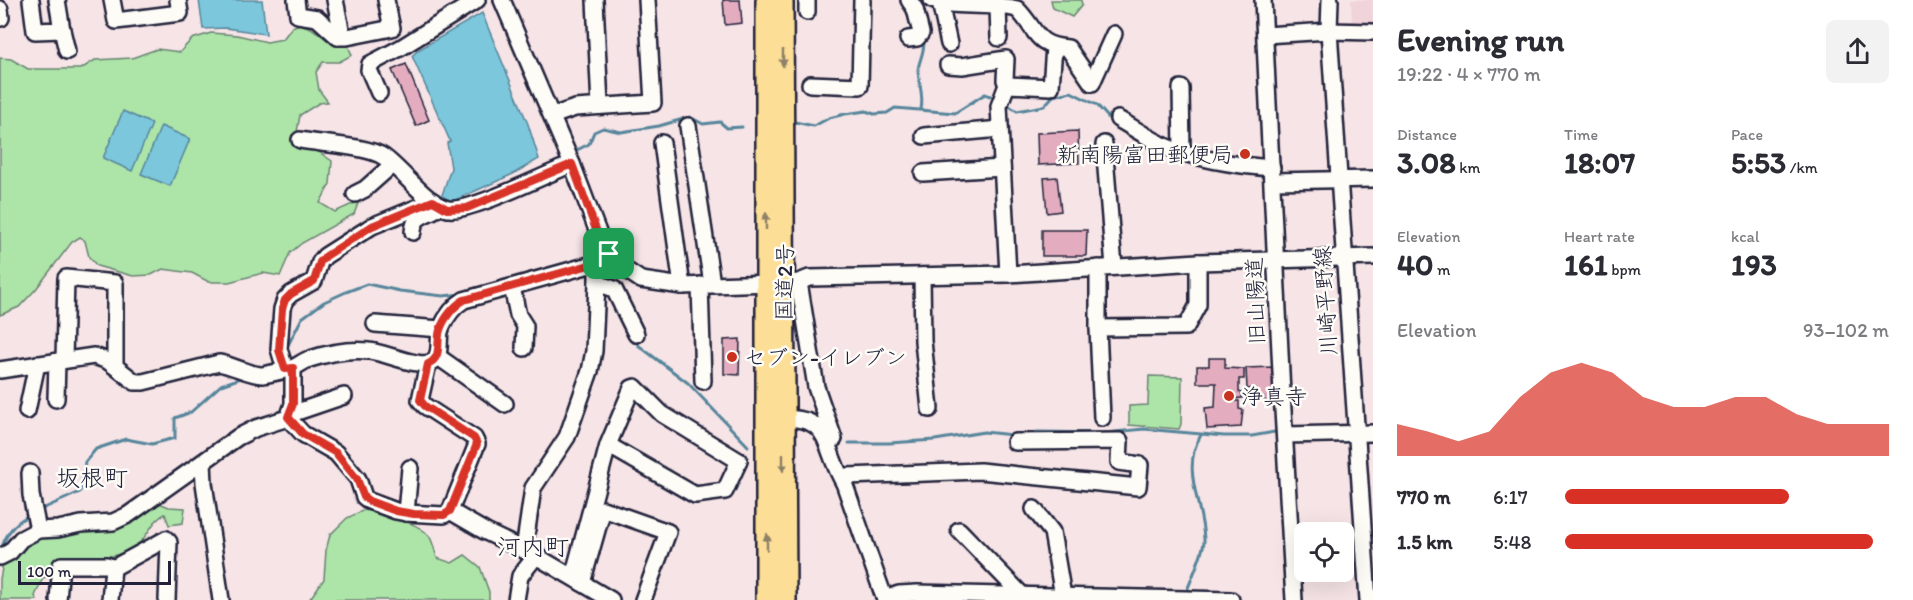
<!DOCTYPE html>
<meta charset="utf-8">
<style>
body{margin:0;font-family:Itim,"Klee One",sans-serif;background:#f2f2f3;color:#2b2b33;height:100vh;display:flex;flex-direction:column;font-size:22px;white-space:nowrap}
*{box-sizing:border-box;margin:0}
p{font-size:20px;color:#7c7c81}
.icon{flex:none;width:33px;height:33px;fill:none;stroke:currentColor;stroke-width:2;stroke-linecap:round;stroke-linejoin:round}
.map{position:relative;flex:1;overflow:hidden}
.details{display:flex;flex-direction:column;background:#fff;width:540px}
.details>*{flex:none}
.fabs{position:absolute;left:1294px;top:522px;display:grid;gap:12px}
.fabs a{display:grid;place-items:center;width:60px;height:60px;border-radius:9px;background:#fff;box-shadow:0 6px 24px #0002;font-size:30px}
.scale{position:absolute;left:18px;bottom:15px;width:153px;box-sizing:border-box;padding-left:6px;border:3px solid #22223b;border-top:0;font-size:16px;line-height:21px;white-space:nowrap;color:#22223b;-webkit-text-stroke:4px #fdfcf7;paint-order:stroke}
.pin{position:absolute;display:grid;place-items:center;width:51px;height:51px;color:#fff;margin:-26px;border-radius:12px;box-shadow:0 3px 9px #0006}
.round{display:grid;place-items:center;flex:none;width:63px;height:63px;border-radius:9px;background:#f2f2f3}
.summary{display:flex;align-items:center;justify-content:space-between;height:102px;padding:0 24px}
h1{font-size:33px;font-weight:700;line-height:45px}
.metrics{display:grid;grid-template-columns:repeat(3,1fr);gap:9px;height:102px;padding:6px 24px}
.metrics div{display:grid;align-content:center}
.metrics b{font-size:30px;font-weight:700}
.metrics small{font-size:16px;font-weight:400}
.metrics p{font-size:16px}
.chart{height:168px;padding:12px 24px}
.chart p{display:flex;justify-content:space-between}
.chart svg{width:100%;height:108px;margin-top:6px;fill:#d93025;opacity:.7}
ul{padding:0 24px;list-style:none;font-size:20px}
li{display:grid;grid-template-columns:96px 72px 1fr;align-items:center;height:45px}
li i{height:15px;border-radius:8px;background:#d93025}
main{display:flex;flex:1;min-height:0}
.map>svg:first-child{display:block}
</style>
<main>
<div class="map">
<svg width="1373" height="600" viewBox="0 0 1373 600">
<rect width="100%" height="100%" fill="#f6e4e6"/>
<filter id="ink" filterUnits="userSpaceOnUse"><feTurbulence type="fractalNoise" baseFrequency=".0167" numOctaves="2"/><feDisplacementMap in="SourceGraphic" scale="12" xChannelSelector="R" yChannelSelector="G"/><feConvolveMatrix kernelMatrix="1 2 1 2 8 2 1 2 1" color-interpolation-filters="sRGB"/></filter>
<g filter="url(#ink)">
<!-- built -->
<polygon fill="#f1d3da" points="1351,0 1373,0 1373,27 1352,27"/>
<!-- green -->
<g fill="#ade4a8" stroke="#688372" stroke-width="1.5">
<polygon points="1051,0 1081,0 1082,5 1072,17 1053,8"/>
<polygon points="300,24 311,28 334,45 348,46 352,55 339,62 323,62 316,72 319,90 328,102 319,103 300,115 297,132 301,147 316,150 332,161 330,184 320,203 335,212 359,201 354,214 302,243 290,253 280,276 263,273 229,282 209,282 192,273 163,269 151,275 133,276 97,266 89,257 85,241 80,237 72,242 36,289 19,307 0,315 0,58 11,59 28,69 81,69 95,60 132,58 157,49 180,52 192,39 211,33 237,35 267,42 283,39 292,27"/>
<polygon points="1149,376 1182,377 1181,424 1179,429 1129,425 1129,406 1148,405"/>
<path d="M159,503L169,507L185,508L183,523L169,525L165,514C151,521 149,536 137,545C118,560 80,561 56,564L52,575L43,578L35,596L37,600H0V579L3,563L31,537L145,508Z"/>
<path d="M364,510C380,513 419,522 429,536C433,541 435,552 437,558L452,563L465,555L480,567L489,592V600H309L324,579L326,550L330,535L347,518Z"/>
</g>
<!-- water -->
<g fill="#7bc7db" stroke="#57859b" stroke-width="1.5">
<polygon points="199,0 262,0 266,34 226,28 203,29"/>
<polygon points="482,13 528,124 539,159 513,174 453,201 452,206 440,201 451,168 447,143 450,141 412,56 418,50"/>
<polygon points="123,111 152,124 132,171 103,158"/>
<polygon points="161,126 190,139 170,186 141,174"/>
</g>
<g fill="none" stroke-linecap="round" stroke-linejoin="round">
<!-- stream -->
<g stroke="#57859b" stroke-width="3">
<polyline points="1006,104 1017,111 1044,106 1053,96 1071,92 1097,105 1115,125"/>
<path d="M921,109C924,96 919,85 918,71C918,62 925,53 924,39"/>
<polyline points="790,121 814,126 829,118 845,114 866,111 874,114 887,113 895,108 955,113 985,94 998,99"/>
<polyline points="1123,130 1153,150 1164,153"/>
<polyline points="577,150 589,144 594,132 603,128 621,132 659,126 690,117 703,124 720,122 727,128 742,127"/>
<polyline points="1246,173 1266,177"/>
<polyline points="635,340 638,345 688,383 748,446"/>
<polyline points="287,347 302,318 324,302 346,292 367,284 400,291 443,296 461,294"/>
<polyline points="849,443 889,443 935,440 984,432 1013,435 1038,432 1105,433 1144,429 1224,436 1252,436 1280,431"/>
<polyline points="40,510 80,492 85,462 96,449 126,439 152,444 175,438 175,418 191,412 221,385 244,377"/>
<path d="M1,551C5,533 15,522 31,514"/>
<path d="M1186,593C1190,582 1205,549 1204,540C1203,504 1180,469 1201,435"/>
</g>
</g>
<!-- building -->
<g fill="#e4acbf" stroke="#22223b" stroke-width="1.5">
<polygon points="723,0 740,0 742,23 725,25"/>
<polygon points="406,64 429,120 416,126 392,70"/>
<polygon points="1078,131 1079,163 1038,165 1037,133"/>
<polygon points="1057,177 1061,211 1047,213 1044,178"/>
<polygon points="1042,230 1087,230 1086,256 1042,256"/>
<polygon points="740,339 739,375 724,374 724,340"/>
<polygon points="1209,358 1225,358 1225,368 1244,369 1244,379 1239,379 1239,392 1242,393 1242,398 1232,399 1232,401 1239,401 1239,409 1243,410 1241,427 1207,429 1205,408 1215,407 1216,383 1197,383 1197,366 1209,366"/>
<polygon points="1274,367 1276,401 1264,401 1264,397 1256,397 1255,388 1247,389 1246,368"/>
</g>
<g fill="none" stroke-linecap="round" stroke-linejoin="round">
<defs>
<g id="minor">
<polyline points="31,0 35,31 62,30 57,0"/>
<polyline points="112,0 116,21 180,13 178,0"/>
<polyline points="296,0 298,15 317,18 338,37 341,29 335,0"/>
<polyline points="502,0 572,164 599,235 609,254 626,270 641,280 682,286 799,282 809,278 1008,274 1198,262 1373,257"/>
<polyline points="595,0 600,106"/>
<path d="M932,0C960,9 989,2 1017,9C1038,30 1033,45 1068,48L1092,83"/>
<polyline points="1263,0 1282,393 1294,600"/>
<polyline points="1330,0 1329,31 1368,600"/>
<polyline points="940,2 949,44"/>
<polyline points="998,6 999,38"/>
<polyline points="0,9 1,18"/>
<polyline points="807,12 807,0"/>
<polyline points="62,30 67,51"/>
<polyline points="1265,35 1329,31 1373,32"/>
<polyline points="338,37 347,37 392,28 386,0"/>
<polyline points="908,39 917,38 921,33 915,9 909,0"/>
<polyline points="948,65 962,66 1006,59 1005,80 1007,85"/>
<polyline points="1092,83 1114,34"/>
<polyline points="810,84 860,86 862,0"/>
<polyline points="1181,88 1182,152"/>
<polyline points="379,93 369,70 370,64 402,47 477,0"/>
<polyline points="552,116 575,108 653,103 647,0"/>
<path d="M1118,119C1132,127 1145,136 1159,143C1187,158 1240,166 1272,168"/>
<polyline points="688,126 712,284"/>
<polyline points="924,136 1000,129"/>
<path d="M300,140C321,144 368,146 384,157C401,169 429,206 448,209C469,213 547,174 572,164"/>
<polyline points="662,143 682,286"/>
<polyline points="1104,144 1114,267"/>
<polyline points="923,173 1002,168"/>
<polyline points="1273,181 1373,179"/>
<polyline points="355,194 365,189 392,165"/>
<path d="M413,232C414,215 424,216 436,209"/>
<polyline points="1098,268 1098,328 1102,418"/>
<polyline points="1008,274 999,106 1007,85 1051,87 1054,47"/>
<polyline points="922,276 923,341 930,409"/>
<polyline points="799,282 816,387 834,439"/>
<polyline points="597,283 614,289 636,334"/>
<polyline points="700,285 703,381"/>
<polyline points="512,287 518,315 525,326 524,348"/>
<polyline points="375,324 441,329"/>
<polyline points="1098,328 1186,327 1198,305 1198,262"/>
<polyline points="437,356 505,404"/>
<polyline points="64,360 66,278 115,283 115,366"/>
<polyline points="285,369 279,349 282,309 285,300 291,294 314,281 320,262 325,256 372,226 433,201"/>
<path d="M0,370L94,356L108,361L135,382H143L219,363C232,365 253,376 263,375C272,373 285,371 294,367C300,365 304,360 310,359C328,353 351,349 369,351C384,352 420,369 432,362C443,356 437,338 441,328C446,317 454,306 464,300L593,264L609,254"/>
<polyline points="56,399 57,361"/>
<polyline points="27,411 37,364"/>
<polyline points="292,411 297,412 344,396"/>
<polyline points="288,418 303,434 336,453 358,479 364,497 369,501 396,511 406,513 444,515 450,511 477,444 474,438 425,406 420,400 428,364"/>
<path d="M776,419C834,414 821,445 844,483L885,600"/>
<polyline points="1285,435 1373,433"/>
<polyline points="203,462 204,483 221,600"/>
<polyline points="30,473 31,495 38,530"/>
<polyline points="844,483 847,476 980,471 1138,487 1140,465 1119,462 1120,441 1015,442"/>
<polyline points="1034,509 1052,532 1063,596"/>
<polyline points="450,511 486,532 536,556 611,600"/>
<polyline points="406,513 410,468"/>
<polyline points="959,530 1022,595"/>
<polyline points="524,550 533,488 567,437 590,371 594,351 597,283 597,272 593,264"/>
<polyline points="0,557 10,552 21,539 38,530 58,529 81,524 113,522 128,515 238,437 256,428 288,418 293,404 293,368"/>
<polyline points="573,577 608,445 632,388 635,387 662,414 739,461 725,491 695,495 608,445"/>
<polyline points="582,583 603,509 668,532 643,600"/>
<polyline points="885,599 899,594 917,593 1231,600"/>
<polyline points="58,600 61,565 107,565 113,568 166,539 169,542 167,600"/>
<polyline points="110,600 113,568"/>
<polyline points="516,600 520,576 536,556"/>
</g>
<g id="highway">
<polyline points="767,0 767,600"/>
<polyline points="782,0 785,600"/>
</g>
</defs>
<!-- minor casing -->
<use href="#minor" stroke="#22223b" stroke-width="20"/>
<!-- highway casing -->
<use href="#highway" stroke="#22223b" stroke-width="26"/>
<!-- minor -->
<use href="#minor" stroke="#fdfcf7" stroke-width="15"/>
<!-- highway -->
<use href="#highway" stroke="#fcde96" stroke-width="21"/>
</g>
<!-- one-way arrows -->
<defs><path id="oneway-solid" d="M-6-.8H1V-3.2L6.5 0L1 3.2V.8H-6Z" transform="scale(1.5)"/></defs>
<g fill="#8f8068">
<use href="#oneway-solid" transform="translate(783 58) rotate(90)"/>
<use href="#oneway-solid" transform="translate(766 221) rotate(-90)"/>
<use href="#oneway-solid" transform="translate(783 463) rotate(90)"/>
<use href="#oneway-solid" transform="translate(767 542) rotate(-90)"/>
</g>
</g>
<g fill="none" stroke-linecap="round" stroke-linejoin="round" filter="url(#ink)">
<defs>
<path id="route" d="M572,164L598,235L609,254L593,264L464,300C454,306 444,318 440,330C436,342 443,357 428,364L420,400L425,406L474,438L477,444L450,511L444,515L414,514L396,511L369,501L364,497L357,479L336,453L303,434L288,417L293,404V368L285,369L279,350L282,309L285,300L291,294L314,281L320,262L326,256L372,226L433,201L447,209L467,208Z"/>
</defs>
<!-- route casing -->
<use href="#route" stroke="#fff" stroke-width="12"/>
<!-- route -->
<use href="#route" stroke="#d93025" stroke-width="8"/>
</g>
<!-- markers -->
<g fill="#c8321e" stroke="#fdfcf7" stroke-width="2">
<circle cx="1245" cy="154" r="6"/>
<circle cx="732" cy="357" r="6"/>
<circle cx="1229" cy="396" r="6"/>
</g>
<g text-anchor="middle" stroke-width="5" stroke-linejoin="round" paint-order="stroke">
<!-- poi labels -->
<g font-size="22" fill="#22223b" stroke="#fdfcf7" text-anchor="start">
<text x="1233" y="162" text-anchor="end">新南陽富田郵便局</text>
<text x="744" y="365">セブン-イレブン</text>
<text x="1241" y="404">浄真寺</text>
</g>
<!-- street labels -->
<g font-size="22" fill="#22223b" stroke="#fdfcf7">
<text transform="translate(784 282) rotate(-89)" y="8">国道2号</text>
<text transform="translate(1255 301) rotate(-92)" y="8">旧山陽道</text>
<text transform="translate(1325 301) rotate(-94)" y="8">川崎平野線</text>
</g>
<!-- neighbourhood labels -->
<g font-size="24" fill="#22223b" stroke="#fdfcf7">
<text x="92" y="486">坂根町</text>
<text x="533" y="555">河内町</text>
</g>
</g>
</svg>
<div class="fabs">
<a><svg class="icon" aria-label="locate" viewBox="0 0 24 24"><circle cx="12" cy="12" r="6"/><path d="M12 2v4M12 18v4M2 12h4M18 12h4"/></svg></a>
</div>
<div class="scale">100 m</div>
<div class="pin" style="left:609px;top:254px;background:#1e9e55"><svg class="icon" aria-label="arrive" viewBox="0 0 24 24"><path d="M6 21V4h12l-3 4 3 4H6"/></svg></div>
</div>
<section class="details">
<div class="summary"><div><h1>Evening run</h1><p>19:22 · 4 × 770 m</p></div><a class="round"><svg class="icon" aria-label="share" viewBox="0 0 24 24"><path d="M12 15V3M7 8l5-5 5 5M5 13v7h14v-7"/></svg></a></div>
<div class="metrics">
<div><p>Distance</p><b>3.08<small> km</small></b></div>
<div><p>Time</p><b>18:07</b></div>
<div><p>Pace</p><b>5:53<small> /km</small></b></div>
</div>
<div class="metrics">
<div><p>Elevation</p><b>40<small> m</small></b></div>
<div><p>Heart rate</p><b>161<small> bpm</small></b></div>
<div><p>kcal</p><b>193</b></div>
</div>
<div class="chart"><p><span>Elevation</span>93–102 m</p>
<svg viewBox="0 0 160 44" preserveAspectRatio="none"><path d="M0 44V31L10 34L20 38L30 34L40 20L50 10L60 6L70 10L80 20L90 24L100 24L110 20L120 20L130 27L140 31L150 31L160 31V44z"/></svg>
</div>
<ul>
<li><b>770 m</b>6:17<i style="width:69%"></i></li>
<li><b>1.5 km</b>5:48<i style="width:95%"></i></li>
</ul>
</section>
</main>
